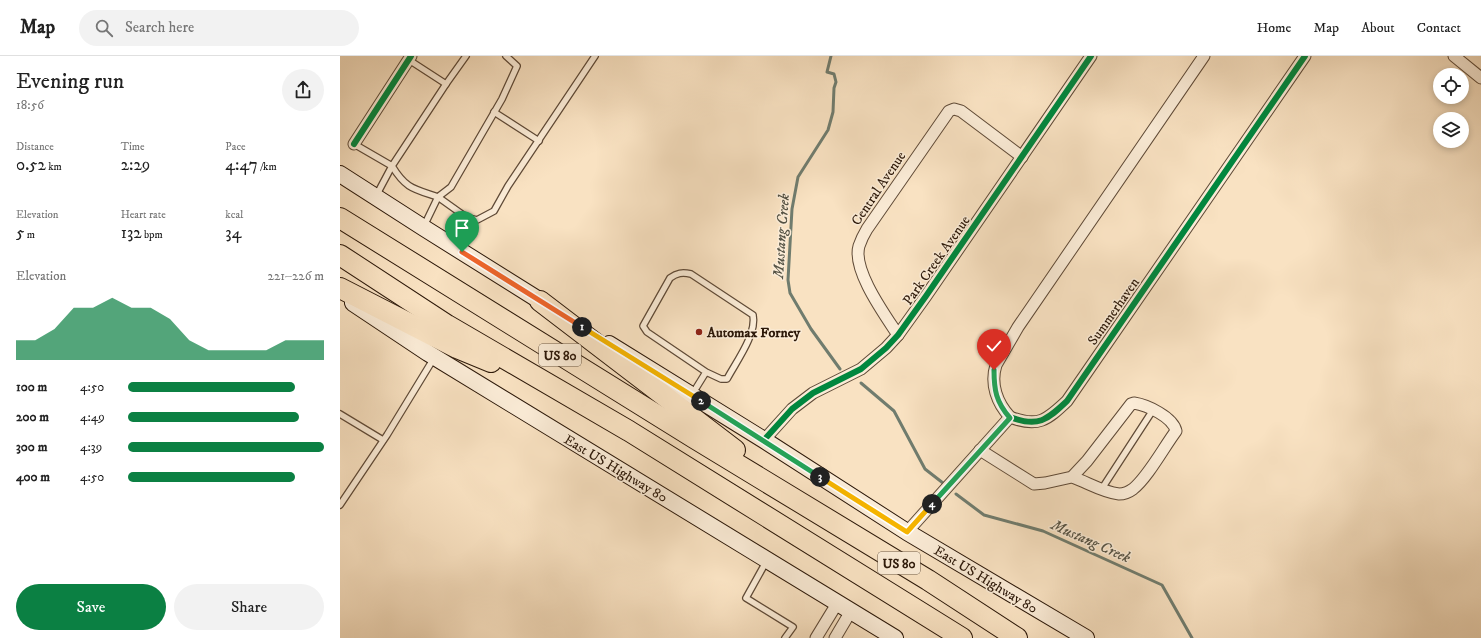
<!DOCTYPE html>
<meta charset="utf-8">
<style>
body{margin:0;font-family:"IM FELL DW Pica",serif;background:#f2f2f2;color:#222;height:100vh;display:flex;flex-direction:column;font-size:15px;white-space:nowrap}
*{box-sizing:border-box;margin:0}
p{font-size:13px;color:#767676}
.icon{flex:none;width:22px;height:22px;fill:none;stroke:currentColor;stroke-width:2;stroke-linecap:round;stroke-linejoin:round}
.map{position:relative;flex:1;overflow:hidden}
.details{display:flex;flex-direction:column;background:#fff;width:340px}
.details>*{flex:none}
.tools{position:absolute;left:1093px;top:12px;display:grid;gap:8px}
.tools a{display:grid;place-items:center;width:36px;height:36px;border-radius:50%;background:#fff;box-shadow:0 2px 6px #0003;font-size:20px}
.pin{position:absolute;display:grid;place-items:center;width:34px;height:34px;color:#fff;margin:-41px -17px;border-radius:50% 50% 50% 0;rotate:-45deg;box-shadow:0 0 4px #0007}
.pin .icon{rotate:45deg}
.km{position:absolute;width:20px;height:20px;margin:-10px;border-radius:50%;background:#222;color:#fff;font-size:11px;line-height:20px;text-align:center}
.round{display:grid;place-items:center;flex:none;width:42px;height:42px;border-radius:21px;background:#f2f2f2}
.overview{display:flex;align-items:center;justify-content:space-between;height:68px;padding:0 16px}
h1{font-size:22px;font-weight:600;line-height:30px}
.stats{display:grid;grid-template-columns:repeat(3,1fr);gap:6px;height:68px;padding:4px 16px}
.stats div{display:grid;align-content:center}
.stats b{font-size:17px;font-weight:600}
.stats small{font-size:11px;font-weight:400}
.stats p{font-size:11px}
.chart{height:112px;padding:8px 16px}
.chart p{display:flex;justify-content:space-between}
.chart svg{width:100%;height:72px;margin-top:4px;fill:#0b8043;opacity:.7}
.primary-button{display:flex;gap:8px;margin-top:auto;padding:8px 16px}
.primary-button a{flex:1;height:46px;border-radius:24px;background:#0b8043;color:#fff;font-size:16px;font-weight:600;line-height:46px;text-align:center}
.primary-button a+a{background:#f2f2f2;color:#222}
ul{padding:0 16px;list-style:none;font-size:13px}
li{display:grid;grid-template-columns:64px 48px 1fr;align-items:center;height:30px}
li i{height:10px;border-radius:5px;background:#0b8043}
header{display:flex;align-items:center;gap:24px;box-sizing:border-box;height:56px;padding:0 20px;background:#fff;border-bottom:1px solid #e0e0e0}
header strong{font-size:19px}
nav{display:flex;gap:22px;margin-inline-start:auto;font-size:14px}
.search{width:280px;height:36px;background:#f2f2f2;display:flex;align-items:center;gap:10px;box-sizing:border-box;padding:0 14px;border-radius:22px;color:#767676;font-size:15px}
main{display:flex;flex:1;min-height:0}
.map>svg:first-child{display:block}
</style>
<header>
<strong>Map</strong>
<div class="search"><svg class="icon" aria-label="search" viewBox="0 0 24 24"><circle cx="10" cy="10" r="6"/><path d="M15 15l6 6"/></svg>Search here</div>
<nav><a>Home</a><a>Map</a><a>About</a><a>Contact</a></nav>
</header>
<main>
<section class="details">
<div class="overview"><div><h1>Evening run</h1><p>18:56</p></div><a class="round"><svg class="icon" aria-label="share" viewBox="0 0 24 24"><path d="M12 15V3M7 8l5-5 5 5M5 13v7h14v-7"/></svg></a></div>
<div class="stats">
<div><p>Distance</p><b>0.52<small> km</small></b></div>
<div><p>Time</p><b>2:29</b></div>
<div><p>Pace</p><b>4:47<small> /km</small></b></div>
</div>
<div class="stats">
<div><p>Elevation</p><b>5<small> m</small></b></div>
<div><p>Heart rate</p><b>132<small> bpm</small></b></div>
<div><p>kcal</p><b>34</b></div>
</div>
<div class="chart"><p><span>Elevation</span>221–226 m</p>
<svg viewBox="0 0 160 44" preserveAspectRatio="none"><path d="M0 44V32L10 32L20 25L30 12L40 12L50 6L60 12L70 12L80 19L90 32L100 38L110 38L120 38L130 38L140 32L150 32L160 32V44z"/></svg>
</div>
<ul>
<li><b>100 m</b>4:50<i style="width:85%"></i></li>
<li><b>200 m</b>4:49<i style="width:87%"></i></li>
<li><b>300 m</b>4:39<i style="width:100%"></i></li>
<li><b>400 m</b>4:50<i style="width:85%"></i></li>
</ul>
<div class="primary-button"><a>Save</a><a>Share</a></div>
</section>
<div class="map">
<svg width="1141" height="582" viewBox="0 0 1141 582">
<rect width="100%" height="100%" fill="#f9e2c2"/>
<filter id="stains"><feTurbulence type="fractalNoise" baseFrequency=".005" numOctaves="4"/><feColorMatrix values="0 0 0 0 .2 0 0 0 0 .09 0 0 0 0 .02 0 0 0 .5 -.17"/></filter>
<radialGradient id="worn" r=".72"><stop offset=".6" stop-color="#630" stop-opacity="0"/><stop offset="1" stop-color="#630" stop-opacity=".3"/></radialGradient>
<g fill="none" stroke-linecap="round" stroke-linejoin="round">
<!-- stream -->
<g stroke="#707c6e" stroke-width="3">
<polyline points="491,0 487,16 494,18 496,26 494,32 493,56 488,74 458,121 452,153 448,224 450,237 471,273 500,313"/>
<polyline points="521,327 554,355 585,413 603,427"/>
<polyline points="616,438 644,459 703,475 822,529 852,582"/>
</g>
<defs>
<g id="lane">
<path d="M126,0L106,28L52,110C66,133 74,133 98,141L111,131L162,43L177,10L166,0"/>
<polyline points="69,4 106,28"/>
<polyline points="154,56 199,85"/>
<polyline points="14,88 52,110 36,140"/>
<polyline points="84,170 98,141 126,161 137,164 154,155 168,130 255,0"/>
<path d="M353,337L366,316L381,323H387C396,306 417,278 413,259L351,218C342,216 337,217 330,222L303,270L307,276L366,316"/>
<polyline points="0,358 43,384"/>
<polyline points="761,434 813,354"/>
<polyline points="0,449 47,379 94,302"/>
<polyline points="426,506 406,542 453,571 445,582"/>
</g>
<g id="street">
<polyline points="1114,0 1141,22"/>
<polyline points="14,88 71,0"/>
<path d="M558,279C545,259 512,214 519,190C521,184 524,178 527,173L609,55L614,53L621,55L682,101"/>
<path d="M670,361C657,347 650,328 656,309L678,271L864,0"/>
<polyline points="424,384 452,353 473,337 521,313 546,292 558,279 586,240 751,0"/>
<path d="M640,394L694,428L705,427L732,421L747,405L791,348L794,347C807,349 833,361 836,375C824,391 808,421 793,433C789,436 784,438 779,438C762,436 747,426 732,421"/>
<path d="M567,476L670,361C698,372 707,364 727,345L965,0"/>
<polyline points="476,582 498,546"/>
<polyline points="495,582 511,555"/>
</g>
<g id="secondary">
<polyline points="0,118 84,172 210,251"/>
<polyline points="13,247 88,297 555,582"/>
<polyline points="269,288 424,384 567,476 746,582"/>
</g>
<g id="highway">
<polyline points="0,162 354,382 588,524 677,582"/>
<polyline points="0,199 107,269 289,375 622,582"/>
<polyline points="0,232 117,292 151,306"/>
<polyline points="200,245 395,394"/>
</g>
</defs>
<!-- lane casing -->
<use href="#lane" stroke="#5f4a37" stroke-width="8"/>
<!-- street casing -->
<use href="#street" stroke="#5f4a37" stroke-width="13"/>
<!-- secondary casing -->
<use href="#secondary" stroke="#2c1809" stroke-width="18"/>
<!-- highway casing -->
<use href="#highway" stroke="#2c1809" stroke-width="22"/>
<!-- lane -->
<use href="#lane" stroke="#fbecd7" stroke-width="5.5"/>
<!-- street -->
<use href="#street" stroke="#fbecd7" stroke-width="11"/>
<!-- secondary -->
<use href="#secondary" stroke="#fbecd7" stroke-width="16"/>
<!-- highway -->
<use href="#highway" stroke="#f9e2c2" stroke-width="20"/>
<defs>
<g id="cycleway">
<polyline points="14,88 71,0"/>
<polyline points="424,384 452,353 473,337 521,313 546,292 558,279 586,240 751,0"/>
<path d="M567,476L670,361C698,372 707,364 727,345L965,0"/>
</g>
</defs>
<!-- cycleway casing -->
<use href="#cycleway" stroke="#fbecd7" stroke-width="8"/>
<!-- cycleway -->
<use href="#cycleway" stroke="#00873e" stroke-width="6"/>
</g>
<g fill="none" stroke-linecap="round" stroke-linejoin="round">
<defs>
<polyline id="split-1" points="122,196 242,271"/>
<polyline id="split-2" points="242,271 361,345"/>
<polyline id="split-3" points="361,345 480,421"/>
<polyline id="split-4" points="480,421 567,476 592,448"/>
<path id="split-5" d="M592,448L670,362C656,346 654,334 654,314"/>
</defs>
<!-- split-1 casing -->
<use href="#split-1" stroke="#fff" stroke-width="8"/>
<!-- split-2 casing -->
<use href="#split-2" stroke="#fff" stroke-width="8"/>
<!-- split-3 casing -->
<use href="#split-3" stroke="#fff" stroke-width="8"/>
<!-- split-4 casing -->
<use href="#split-4" stroke="#fff" stroke-width="8"/>
<!-- split-5 casing -->
<use href="#split-5" stroke="#fff" stroke-width="8"/>
<!-- split-1 -->
<use href="#split-1" stroke="#f0652b" stroke-width="5"/>
<!-- split-2 -->
<use href="#split-2" stroke="#f5b400" stroke-width="5"/>
<!-- split-3 -->
<use href="#split-3" stroke="#22a559" stroke-width="5"/>
<!-- split-4 -->
<use href="#split-4" stroke="#f5b400" stroke-width="5"/>
<!-- split-5 -->
<use href="#split-5" stroke="#22a559" stroke-width="5"/>
</g>
<!-- markers -->
<circle fill="#8f2418" stroke="#fbecd7" stroke-width="1.5" cx="359" cy="276" r="4"/>
<g text-anchor="middle" stroke-width="3" stroke-linejoin="round" paint-order="stroke">
<!-- shield labels -->
<g fill="#fbecd7" stroke="#6a5847" stroke-width="1">
<rect x="199" y="288" width="42" height="22" rx="3"/>
<rect x="538" y="496" width="42" height="22" rx="3"/>
</g>
<g font-size="13" font-weight="bold" fill="#2c1809">
<text x="220" y="304">US 80</text>
<text x="559" y="512">US 80</text>
</g>
<!-- street labels -->
<g font-size="14" fill="#2c1809" stroke="#fbecd7">
<text transform="translate(538 132) rotate(-56)" y="5">Central Avenue</text>
<text transform="translate(596 204) rotate(-55)" y="5">Park Creek Avenue</text>
<text transform="translate(773 255) rotate(-55)" y="5">Summerhaven</text>
<text transform="translate(276 412) rotate(31)" y="5">East US Highway 80</text>
<text transform="translate(646 523) rotate(31)" y="5">East US Highway 80</text>
</g>
<!-- poi labels -->
<g font-size="14" font-weight="bold" fill="#2c1809" stroke="#fbecd7" text-anchor="start">
<text x="367" y="281">Automax Forney</text>
</g>
<!-- water labels -->
<g font-size="15" font-style="italic" fill="#545244" stroke="#fbecd7">
<text transform="translate(441 180) rotate(-86)" y="5">Mustang Creek</text>
<text transform="translate(751 485) rotate(24)" y="5">Mustang Creek</text>
</g>
</g>
<rect width="100%" height="100%" filter="url(#stains)"/>
<rect width="100%" height="100%" fill="url(#worn)"/>
</svg>
<div class="tools">
<a><svg class="icon" aria-label="locate" viewBox="0 0 24 24"><circle cx="12" cy="12" r="6"/><path d="M12 2v4M12 18v4M2 12h4M18 12h4"/></svg></a>
<a><svg class="icon" aria-label="layers" viewBox="0 0 24 24"><path d="M12 4l9 5-9 5-9-5zM3 14l9 5 9-5"/></svg></a>
</div>
<div class="pin" style="left:122px;top:196px;background:#1e9e55"><svg class="icon" aria-label="arrive" viewBox="0 0 24 24"><path d="M6 21V4h12l-3 4 3 4H6"/></svg></div>
<div class="pin" style="left:654px;top:314px;background:#d93025"><svg class="icon" aria-label="check" viewBox="0 0 24 24"><path d="M5 12l5 5 9-10"/></svg></div>
<b class="km" style="left:242px;top:271px">1</b>
<b class="km" style="left:361px;top:345px">2</b>
<b class="km" style="left:480px;top:421px">3</b>
<b class="km" style="left:592px;top:448px">4</b>
</div>
</main>
